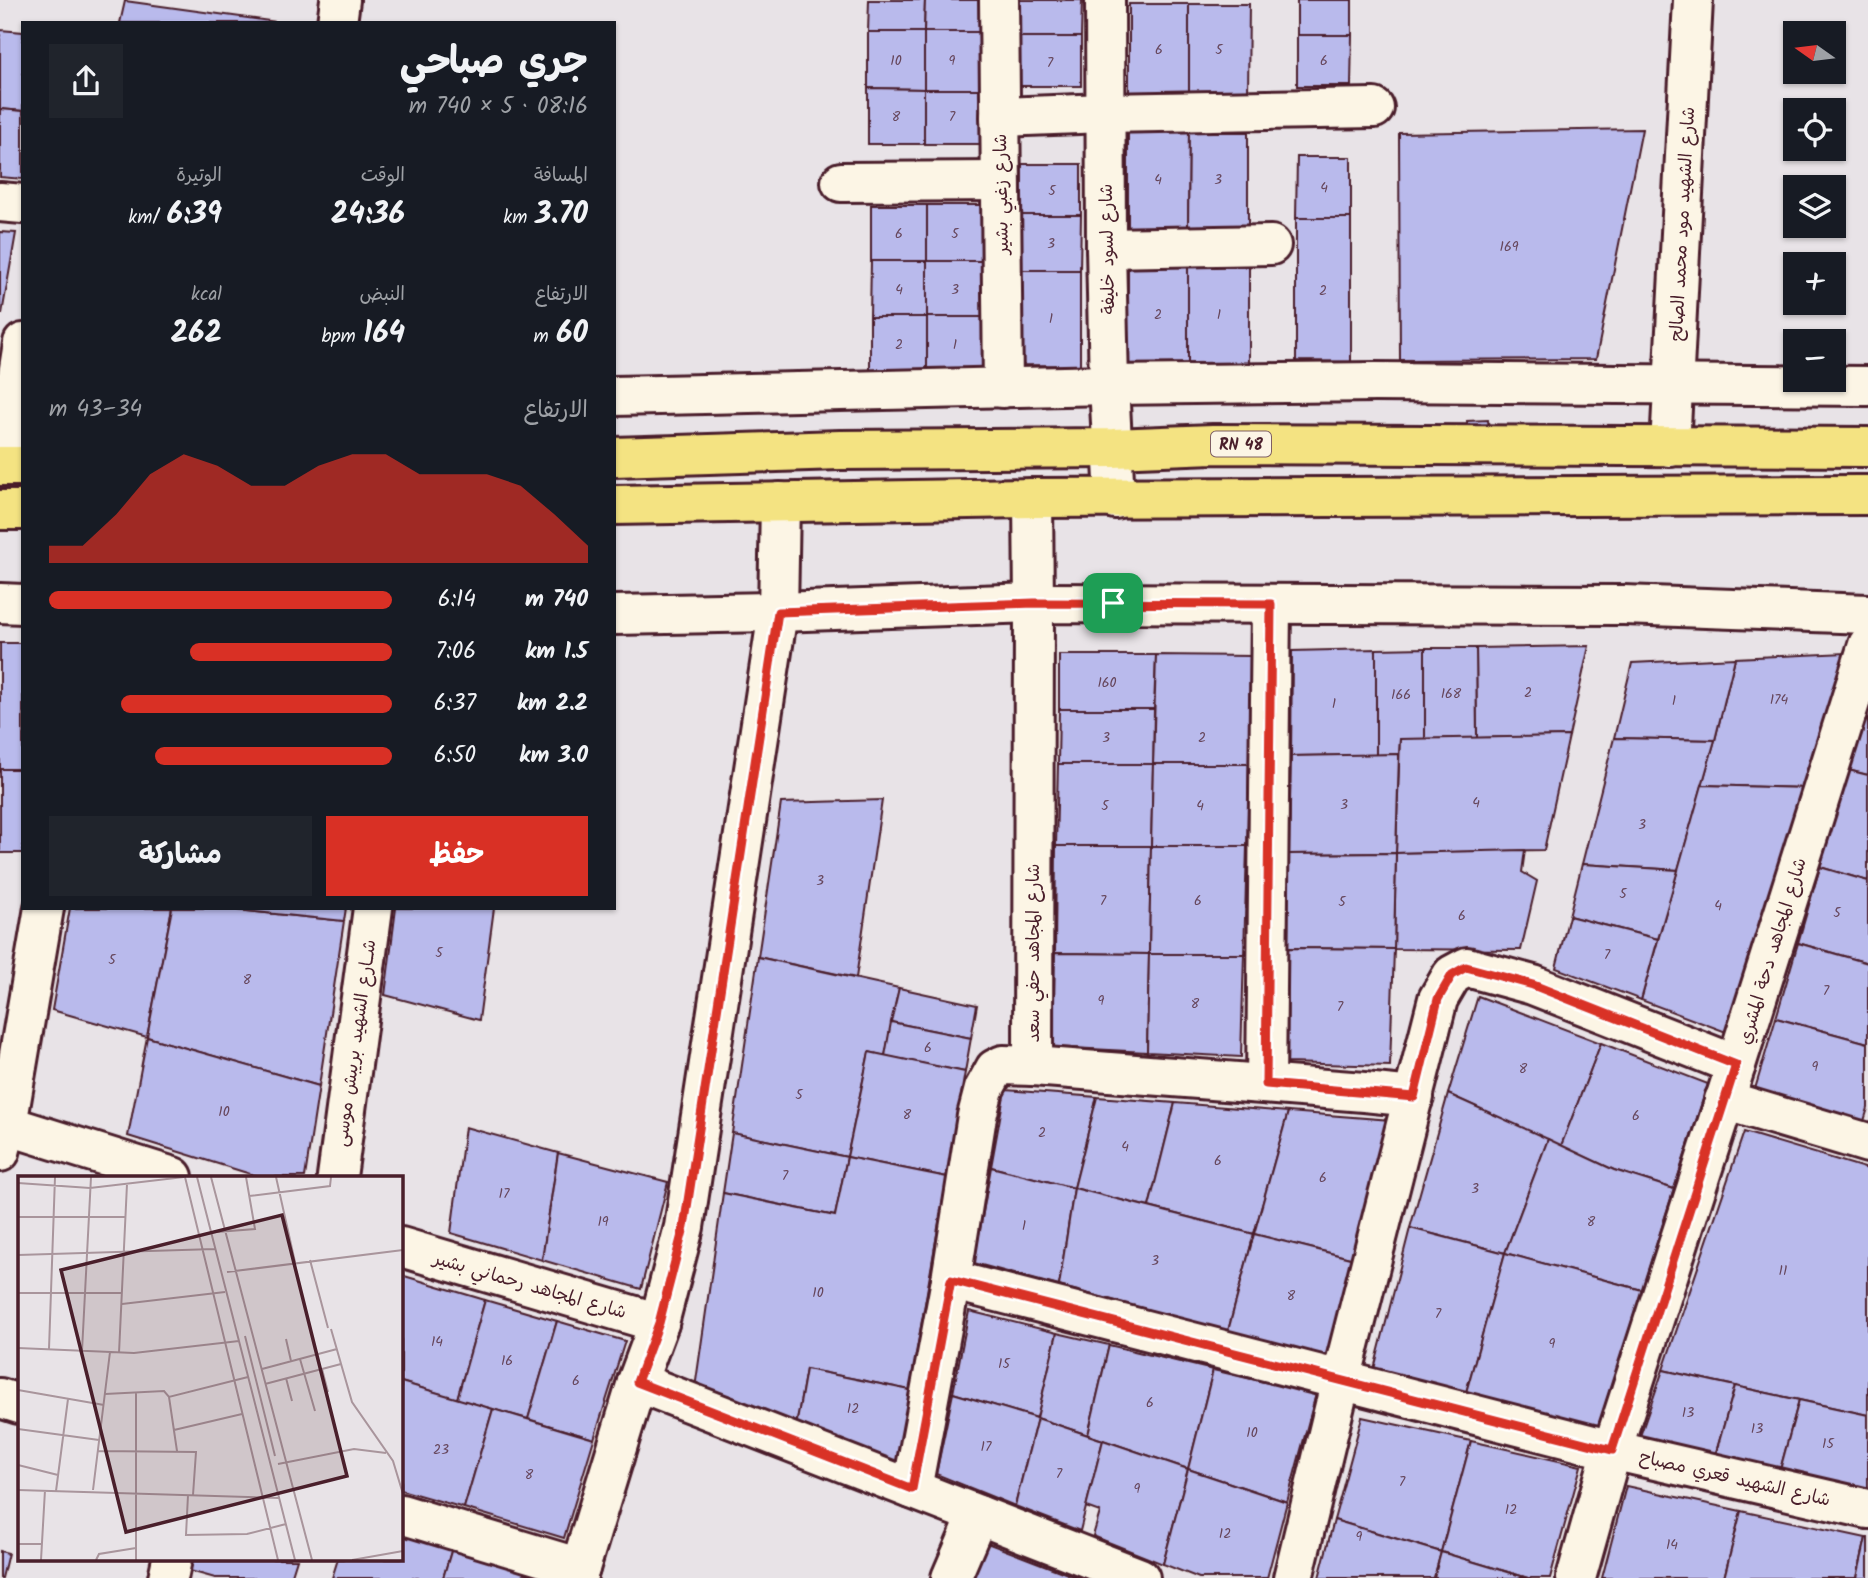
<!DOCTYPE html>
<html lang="ar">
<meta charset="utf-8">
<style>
body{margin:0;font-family:Kalam,"Playpen Sans Arabic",sans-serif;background:#20242c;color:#f1f3f6;direction:rtl;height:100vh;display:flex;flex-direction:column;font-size:26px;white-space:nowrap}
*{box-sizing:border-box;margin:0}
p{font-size:23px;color:#9ea1a6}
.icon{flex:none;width:38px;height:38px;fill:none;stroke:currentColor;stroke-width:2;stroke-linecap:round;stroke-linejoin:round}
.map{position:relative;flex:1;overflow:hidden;direction:ltr}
.details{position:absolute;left:21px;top:21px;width:595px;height:889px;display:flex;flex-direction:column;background:#171b24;border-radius:0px;box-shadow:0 2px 5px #0004;direction:rtl}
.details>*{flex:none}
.needle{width:46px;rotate:284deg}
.fabs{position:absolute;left:1783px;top:21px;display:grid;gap:14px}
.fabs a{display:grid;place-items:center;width:63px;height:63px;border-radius:0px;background:#171b24;box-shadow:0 2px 5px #0004;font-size:35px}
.pin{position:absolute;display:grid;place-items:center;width:60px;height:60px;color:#fff;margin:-30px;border-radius:14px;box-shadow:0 4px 10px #0006}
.round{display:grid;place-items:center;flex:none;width:74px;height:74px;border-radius:0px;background:#20242c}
.headline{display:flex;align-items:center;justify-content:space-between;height:119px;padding:0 28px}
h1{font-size:38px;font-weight:700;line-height:52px}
.stats{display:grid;grid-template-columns:repeat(3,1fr);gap:10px;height:119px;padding:7px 28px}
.stats div{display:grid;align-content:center}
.stats b{font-size:30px;font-weight:700}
.stats small{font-size:19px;font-weight:400}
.stats p{font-size:19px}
.chart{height:196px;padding:14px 28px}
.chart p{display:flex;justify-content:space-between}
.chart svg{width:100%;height:126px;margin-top:7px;fill:#d93025;opacity:.7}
.primary-button{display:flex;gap:14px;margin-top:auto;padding:14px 28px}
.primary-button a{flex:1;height:80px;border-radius:0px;background:#d93025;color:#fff;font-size:28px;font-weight:700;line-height:80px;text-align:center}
.primary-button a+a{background:#20242c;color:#f1f3f6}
ul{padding:0 28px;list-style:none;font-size:23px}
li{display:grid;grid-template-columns:112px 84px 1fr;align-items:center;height:52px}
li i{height:18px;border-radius:9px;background:#d93025}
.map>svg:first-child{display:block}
</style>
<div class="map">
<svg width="1868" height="1578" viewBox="0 0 1868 1578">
<rect width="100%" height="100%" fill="#e8e3e7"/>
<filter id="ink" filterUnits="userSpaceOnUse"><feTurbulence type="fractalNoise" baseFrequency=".0143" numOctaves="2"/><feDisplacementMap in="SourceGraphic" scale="14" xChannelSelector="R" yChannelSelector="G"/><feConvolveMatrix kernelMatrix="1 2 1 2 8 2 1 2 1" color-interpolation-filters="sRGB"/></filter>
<g filter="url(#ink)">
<!-- building -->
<g fill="#b9baec" stroke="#4a1f2b" stroke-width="2">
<polygon points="869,0 925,0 924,32 868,32"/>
<polygon points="925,0 981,0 981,32 924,32"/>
<polygon points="1020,0 1082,0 1081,37 1020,37"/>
<rect x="1297" y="0" width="55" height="35"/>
<polygon points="125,1 284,23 120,23"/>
<rect x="1129" y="4" width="60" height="91"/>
<polygon points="1189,4 1249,4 1248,95 1189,95"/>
<polygon points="0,30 23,32 23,111 0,109"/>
<polygon points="868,32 924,32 924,89 868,88"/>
<polygon points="924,32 981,32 980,89 924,89"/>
<polygon points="1297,35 1352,35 1351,86 1297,86"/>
<rect x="1020" y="37" width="61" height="49"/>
<polygon points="868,88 924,89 924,144 868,144"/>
<rect x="924" y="89" width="56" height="55"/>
<polygon points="0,109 23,111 23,179 0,177"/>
<polygon points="1642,129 1596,359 1400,360 1399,133"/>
<polygon points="1128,131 1189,132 1188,234 1128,234"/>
<polygon points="1189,132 1248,132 1248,226 1188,226"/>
<polygon points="1297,157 1351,157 1351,218 1296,218"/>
<rect x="1022" y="164" width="59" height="51"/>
<rect x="871" y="205" width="56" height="56"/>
<rect x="927" y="205" width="56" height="56"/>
<polygon points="1022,215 1081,215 1080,270 1022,270"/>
<polygon points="1296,218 1351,218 1351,362 1296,361"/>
<polygon points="0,232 16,233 2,314 0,314"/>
<polygon points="871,261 927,261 927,317 870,317"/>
<rect x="927" y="261" width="56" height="56"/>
<rect x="1128" y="262" width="60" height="104"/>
<polygon points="1188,262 1249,263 1249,367 1188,366"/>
<polygon points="1022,270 1080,270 1080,366 1021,365"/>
<rect x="870" y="317" width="57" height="54"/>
<polygon points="927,317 983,317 983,372 927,371"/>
<polygon points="1488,420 1490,440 1468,442 1467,421"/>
<rect x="0" y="643" width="23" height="126"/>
<polygon points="1589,646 1569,736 1477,738 1476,648"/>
<polygon points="1425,648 1476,648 1477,738 1425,739"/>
<polygon points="1425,648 1425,739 1400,739 1399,754 1376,755 1376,649"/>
<polygon points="1376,649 1376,755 1291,756 1292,651"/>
<polygon points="1846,653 1807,788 1702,785 1715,740 1735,658"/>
<polygon points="1059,655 1156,655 1154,709 1059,709"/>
<polygon points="1156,655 1252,656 1249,764 1153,764"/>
<polygon points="1735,658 1715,740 1614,738 1632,663"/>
<polygon points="1868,702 1868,775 1848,770"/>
<polygon points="1059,709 1154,709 1153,764 1058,764"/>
<polygon points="1569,736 1544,850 1396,853 1400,739"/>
<polygon points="1614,738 1715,740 1678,870 1582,864"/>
<polygon points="1399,754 1396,853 1289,854 1291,756"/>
<polygon points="1058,764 1153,764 1151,846 1056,846"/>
<polygon points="1153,764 1249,764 1247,846 1151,846"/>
<rect x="0" y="769" width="23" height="84"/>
<polygon points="1848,770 1868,775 1868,881 1820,867"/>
<polygon points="1702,785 1807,788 1726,1032 1641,1000"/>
<polygon points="882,800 856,978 758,957 781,803"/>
<polygon points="1056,846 1151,846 1149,954 1055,953"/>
<polygon points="1151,846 1247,846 1244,954 1149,954"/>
<polygon points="1525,850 1522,872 1537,881 1521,950 1394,949 1396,853"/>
<polygon points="1396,853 1394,949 1288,948 1289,854"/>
<polygon points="1582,864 1678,870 1658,939 1569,916"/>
<polygon points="1820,867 1868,881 1868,963 1798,943"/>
<polygon points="70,908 172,908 147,1037 52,1010"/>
<polygon points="172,908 217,908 344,921 319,1086 147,1037"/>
<polygon points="217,908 346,908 344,921"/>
<polygon points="396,908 494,908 479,1020 385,995"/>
<polygon points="1569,916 1658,939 1641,1000 1556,968"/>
<polygon points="1798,943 1868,963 1868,1043 1776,1018"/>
<polygon points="1288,948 1394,949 1390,1066 1287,1063"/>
<polygon points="1055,953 1149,954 1147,1052 1053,1047"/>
<polygon points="1149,954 1244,954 1241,1057 1147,1052"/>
<polygon points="758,957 899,988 885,1056 869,1052 847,1157 732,1133"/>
<polygon points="899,988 977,1005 971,1038 891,1022"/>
<polygon points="1478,996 1601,1043 1561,1146 1448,1094"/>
<polygon points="1776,1018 1868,1043 1868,1108 1864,1121 1755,1089"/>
<polygon points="891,1022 971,1038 965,1072 885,1056"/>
<polygon points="147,1037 319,1086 305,1177 260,1177 128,1136"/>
<polygon points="1601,1043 1708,1084 1674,1189 1614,1170 1561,1146"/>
<polygon points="869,1052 965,1072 947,1177 847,1157"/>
<polygon points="1005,1090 1097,1097 1074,1188 991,1167"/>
<polygon points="1448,1094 1548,1139 1505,1253 1410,1228"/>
<polygon points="1097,1097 1175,1103 1149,1207 1074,1188"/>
<polygon points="1175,1103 1288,1112 1254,1234 1149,1207"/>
<polygon points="1288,1112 1391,1120 1354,1259 1254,1234"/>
<polygon points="465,1127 558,1153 542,1260 451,1233"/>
<polygon points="1744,1132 1868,1169 1868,1415 1663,1370"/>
<polygon points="732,1133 847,1157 835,1216 723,1193"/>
<polygon points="1548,1139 1614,1170 1674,1189 1642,1290 1505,1253"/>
<polygon points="558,1153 668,1182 641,1289 542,1260"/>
<polygon points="847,1157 947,1177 910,1390 806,1369 796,1427 695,1388 723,1193 835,1216"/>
<polygon points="991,1167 1074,1188 1059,1286 974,1263"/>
<polygon points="1074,1188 1254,1234 1228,1331 1059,1286"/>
<polygon points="1410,1228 1505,1253 1465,1396 1373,1373"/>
<polygon points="1254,1234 1354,1259 1328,1357 1228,1331"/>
<polygon points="1505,1253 1642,1290 1597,1430 1465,1396"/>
<polygon points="401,1275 485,1300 457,1399 401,1382"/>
<polygon points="485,1300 557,1321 528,1419 457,1399"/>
<polygon points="969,1311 1057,1333 1037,1418 953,1393"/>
<polygon points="557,1321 625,1341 594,1439 528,1419"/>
<polygon points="1057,1333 1109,1345 1088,1435 1037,1418"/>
<polygon points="1109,1345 1213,1370 1188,1469 1088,1435"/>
<polygon points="806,1369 910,1390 897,1465 796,1427"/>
<polygon points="1213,1370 1316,1394 1287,1502 1188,1469"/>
<polygon points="1663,1370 1735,1386 1715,1456 1639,1439"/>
<polygon points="401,1382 493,1409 464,1508 401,1490"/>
<polygon points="1735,1386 1799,1400 1780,1470 1715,1456"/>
<polygon points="953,1393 1037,1418 1015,1506 936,1474"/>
<polygon points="1799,1400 1868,1415 1868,1489 1780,1470"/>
<polygon points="493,1409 594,1439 564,1538 464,1508"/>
<polygon points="1362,1417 1471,1441 1441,1552 1334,1520"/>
<polygon points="1037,1418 1103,1440 1080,1531 1015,1506"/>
<polygon points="1103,1440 1188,1469 1163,1564 1093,1536 1100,1512 1086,1507"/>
<polygon points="1471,1441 1581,1466 1550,1578 1528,1578 1441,1552"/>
<polygon points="1188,1469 1287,1502 1267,1578 1199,1578 1163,1564"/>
<polygon points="1626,1486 1741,1511 1724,1578 1602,1578"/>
<polygon points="1741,1511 1866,1538 1857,1578 1724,1578"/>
<polygon points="1334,1520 1441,1552 1434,1578 1319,1578"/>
<polygon points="401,1533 452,1548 443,1578 332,1578 338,1559 401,1559"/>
<polygon points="1866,1538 1868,1538 1868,1578 1857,1578"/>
<polygon points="987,1543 1078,1578 972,1578"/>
<polygon points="452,1548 555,1578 443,1578"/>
<polygon points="0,1551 8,1553 2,1578 0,1578"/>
<polygon points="1441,1552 1528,1578 1434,1578"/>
<polygon points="186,1559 297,1559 291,1578 215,1578 183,1569"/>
</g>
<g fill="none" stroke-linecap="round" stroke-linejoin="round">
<defs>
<g id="minor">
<polyline points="999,0 1003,388"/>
<polyline points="1105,0 1106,248 1109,385 1115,499"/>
<polyline points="337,23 340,0"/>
<polyline points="1000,117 1105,113 1374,108"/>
<polyline points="841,182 1000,181"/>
<polyline points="0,202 23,204"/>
<polyline points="1106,248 1271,245"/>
<polyline points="614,396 1109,385 1376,382 1868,386"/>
<polyline points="1670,447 1693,0"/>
<polyline points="7,466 12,414 23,343"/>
<polyline points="0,603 23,604"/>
<polyline points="614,615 778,612 1034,603 1624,605 1868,614"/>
<polyline points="1033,1066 1364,1092 1414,1097"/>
<polyline points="1266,1084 1271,604"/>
<polyline points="1724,1100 1868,1143"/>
<polyline points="0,1123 173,1177"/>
<polyline points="0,1152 7,1125 44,908"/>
<polyline points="337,1177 373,908"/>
<polyline points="401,1247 659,1323"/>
<polyline points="951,1280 1612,1450 1868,1509"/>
<polyline points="637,1382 1140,1578"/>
<polyline points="0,1398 19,1404"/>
<polyline points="912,1489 951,1280 977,1116 984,1089 995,1069 1003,1065 1033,1066 1034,603 1033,498"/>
<polyline points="401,1514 580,1568"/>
<polyline points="168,1578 172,1559"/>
<polyline points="577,1578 637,1382 659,1323 684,1227 778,612 780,502"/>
<polyline points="951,1578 978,1515"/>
<polyline points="1293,1578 1341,1380 1438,999 1452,975 1467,967 1533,985 1736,1065"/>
</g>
<polyline id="tertiary" points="1576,1578 1612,1450 1736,1065 1868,645"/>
<g id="trunk">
<polyline points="614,457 840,450 1113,448 1213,444 1868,447"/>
<polyline points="0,466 23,466"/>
<polyline points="614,505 1033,498 1868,495"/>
<polyline points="0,510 23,510"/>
</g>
</defs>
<!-- minor casing -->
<use href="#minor" stroke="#4a1f2b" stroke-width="44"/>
<!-- tertiary casing -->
<use href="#tertiary" stroke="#4a1f2b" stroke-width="44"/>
<!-- trunk casing -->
<use href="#trunk" stroke="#4a1f2b" stroke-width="44"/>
<!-- minor -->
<use href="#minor" stroke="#fcf5e5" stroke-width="38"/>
<!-- tertiary -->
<use href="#tertiary" stroke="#fcf5e5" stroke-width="38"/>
<!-- trunk -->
<use href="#trunk" stroke="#f4e382" stroke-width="38"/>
</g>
</g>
<g fill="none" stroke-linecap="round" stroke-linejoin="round" filter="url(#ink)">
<defs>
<polygon id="route" points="1034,603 1271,604 1266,1084 1414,1097 1438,999 1452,975 1466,967 1533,985 1736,1065 1612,1450 951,1280 912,1489 637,1382 659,1323 684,1227 778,612"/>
</defs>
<!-- route casing -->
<use href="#route" stroke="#fff" stroke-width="14"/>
<!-- route -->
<use href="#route" stroke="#d93025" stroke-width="9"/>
</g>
<g text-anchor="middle" stroke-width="5" stroke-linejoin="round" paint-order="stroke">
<!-- number labels -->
<g font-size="14" fill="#66465b">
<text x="1159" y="54">6</text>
<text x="1219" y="54">5</text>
<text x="896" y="65">10</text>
<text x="952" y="65">9</text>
<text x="1324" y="65">6</text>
<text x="1050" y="67">7</text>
<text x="896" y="121">8</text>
<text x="952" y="121">7</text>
<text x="1158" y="184">4</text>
<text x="1218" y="184">3</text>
<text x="1324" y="192">4</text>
<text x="1052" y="195">5</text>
<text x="899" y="238">6</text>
<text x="955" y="238">5</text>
<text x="1051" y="248">3</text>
<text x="1509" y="251">169</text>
<text x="899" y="294">4</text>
<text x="955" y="294">3</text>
<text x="1323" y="295">2</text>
<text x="1158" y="319">2</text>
<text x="1219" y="319">1</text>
<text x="1051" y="323">1</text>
<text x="899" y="349">2</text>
<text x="955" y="349">1</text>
<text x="1107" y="687">160</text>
<text x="1528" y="697">2</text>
<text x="1451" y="698">168</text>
<text x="1401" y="699">166</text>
<text x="1779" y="704">174</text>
<text x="1674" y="705">1</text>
<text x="1334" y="708">1</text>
<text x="1106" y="742">3</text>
<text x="1202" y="742">2</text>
<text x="1476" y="807">4</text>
<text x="1344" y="809">3</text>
<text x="1105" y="810">5</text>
<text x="1200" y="810">4</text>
<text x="1642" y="829">3</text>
<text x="820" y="885">3</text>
<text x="1623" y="898">5</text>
<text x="1103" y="905">7</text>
<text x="1198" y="905">6</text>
<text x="1342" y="906">5</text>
<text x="1718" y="910">4</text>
<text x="1837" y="917">5</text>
<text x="1462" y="920">6</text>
<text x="439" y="957">5</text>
<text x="1607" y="959">7</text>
<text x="112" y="964">5</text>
<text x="247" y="984">8</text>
<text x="1826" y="995">7</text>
<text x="1101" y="1005">9</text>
<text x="1195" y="1008">8</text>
<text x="1340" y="1011">7</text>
<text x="928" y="1052">6</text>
<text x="1815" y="1071">9</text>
<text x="1523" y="1073">8</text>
<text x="799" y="1099">5</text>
<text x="224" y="1116">10</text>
<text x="907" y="1119">8</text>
<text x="1636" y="1120">6</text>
<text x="1042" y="1137">2</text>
<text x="1125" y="1151">4</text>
<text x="1218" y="1165">6</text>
<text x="785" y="1180">7</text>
<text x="1323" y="1182">6</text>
<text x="1475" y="1193">3</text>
<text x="504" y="1198">17</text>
<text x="603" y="1226">19</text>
<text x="1591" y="1226">8</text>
<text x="1024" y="1230">1</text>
<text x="1155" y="1265">3</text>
<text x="1783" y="1275">11</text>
<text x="818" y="1297">10</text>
<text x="1291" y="1300">8</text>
<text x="1438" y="1318">7</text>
<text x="437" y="1346">14</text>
<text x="1552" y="1348">9</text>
<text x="507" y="1365">16</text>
<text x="1004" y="1368">15</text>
<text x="576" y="1385">6</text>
<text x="1150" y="1407">6</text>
<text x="853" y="1413">12</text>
<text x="1688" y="1417">13</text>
<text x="1757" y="1433">13</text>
<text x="1252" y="1437">10</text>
<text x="1828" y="1448">15</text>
<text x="986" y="1451">17</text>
<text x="441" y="1454">23</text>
<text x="1059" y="1478">7</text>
<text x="529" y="1479">8</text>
<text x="1402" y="1486">7</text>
<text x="1137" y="1493">9</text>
<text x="1511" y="1514">12</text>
<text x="1225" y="1538">12</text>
<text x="1359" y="1541">9</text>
<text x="1672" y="1549">14</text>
</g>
<!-- shield labels -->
<rect fill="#fcf5e5" stroke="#7f5f63" stroke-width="2" x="1211" y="431.5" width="60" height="25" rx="5"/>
<g font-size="16" font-weight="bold" fill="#4a1f2b">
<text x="1241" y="450">RN 48</text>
</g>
<!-- street labels -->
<g font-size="18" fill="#4a1f2b" stroke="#fcf5e5">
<text transform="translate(1001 194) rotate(-91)" y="6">شارع زغبي بشير</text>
<text transform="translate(1682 224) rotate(-87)" y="6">شارع الشهيد مود محمد الصالح</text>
<text transform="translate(1107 249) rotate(-91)" y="6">شارع لسود خليفة</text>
<text transform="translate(1772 951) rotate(-73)" y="6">شارع المجاهد دحة المشري</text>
<text transform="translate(1033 953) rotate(-90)" y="6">شارع المجاهد حفي سعد</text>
<text transform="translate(355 1043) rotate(-82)" y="6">شــارع الشهيد بريبش موسى</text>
<text transform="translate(530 1285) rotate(16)" y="6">شارع المجاهد رحماني بشير</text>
<text transform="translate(1735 1478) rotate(13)" y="6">شارع الشهيد قعري مصباح</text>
</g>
</g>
<!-- overview -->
<g transform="translate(18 1176)">
<rect width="385" height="385" fill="#e8e3e7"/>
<path fill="none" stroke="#a9959c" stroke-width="2" d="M167,1L260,384M179,1L277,384M193,1L294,384M258,1L277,86M0,7L72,12L166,1M231,20L312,10L313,1M0,41H108M199,56L237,53L228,1M0,79L197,73M292,84L310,152M209,96L385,74M0,117H104M104,128L207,116M313,153L334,226L375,285L385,318M227,160L257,280M268,163L273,185M0,172L116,177L221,165M31,173L37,1M64,175L73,1M101,177L109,8M282,183L297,235M244,193L319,173M304,193L310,216M268,202L274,225M247,208L323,188M0,214L86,229M118,217V384M87,218L146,215L151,221L230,201M151,221L159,275M0,253L81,264M156,254L224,238M80,275L178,276L175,319M260,288L336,273L368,277M0,289L40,299M0,314L261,322M75,314L92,176M38,315L50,223M170,319L168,359L229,358L268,348M0,368H24M23,384L27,314M78,384L81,378L118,372M334,384L385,375"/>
<path fill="#4a1f2b" fill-opacity="0.15" stroke="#4a1f2b" stroke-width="3.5" d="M264,39L329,300L108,356L43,94Z"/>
<rect width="385" height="385" fill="none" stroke="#4a1f2b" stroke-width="3.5"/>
</g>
</svg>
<div class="fabs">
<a><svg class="needle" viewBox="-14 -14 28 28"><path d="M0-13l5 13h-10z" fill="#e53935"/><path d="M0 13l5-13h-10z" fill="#9ea1a6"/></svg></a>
<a><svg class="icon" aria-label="locate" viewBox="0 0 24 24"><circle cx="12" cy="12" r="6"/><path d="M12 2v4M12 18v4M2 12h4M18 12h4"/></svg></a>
<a><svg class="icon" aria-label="layers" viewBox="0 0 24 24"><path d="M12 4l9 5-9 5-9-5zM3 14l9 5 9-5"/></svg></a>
<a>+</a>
<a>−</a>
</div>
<div class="pin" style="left:1113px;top:603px;background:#1e9e55"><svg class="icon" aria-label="arrive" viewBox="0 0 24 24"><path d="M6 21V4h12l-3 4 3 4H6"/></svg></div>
<section class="details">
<div class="headline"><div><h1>جري صباحي</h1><p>08:16 · 5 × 740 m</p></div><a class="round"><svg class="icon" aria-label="share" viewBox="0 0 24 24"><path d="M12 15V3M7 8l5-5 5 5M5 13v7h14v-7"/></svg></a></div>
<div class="stats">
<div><p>المسافة</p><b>3.70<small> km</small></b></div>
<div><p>الوقت</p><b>24:36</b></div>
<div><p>الوتيرة</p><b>6:39<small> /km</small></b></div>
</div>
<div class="stats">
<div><p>الارتفاع</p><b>60<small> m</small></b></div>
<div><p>النبض</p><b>164<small> bpm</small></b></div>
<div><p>kcal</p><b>262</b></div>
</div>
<div class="chart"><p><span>الارتفاع</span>34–43 m</p>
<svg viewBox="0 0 160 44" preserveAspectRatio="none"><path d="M0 44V38L10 38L20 27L30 13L40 6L50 10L60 17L70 17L80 10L90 6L100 6L110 13L120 13L130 13L140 17L150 27L160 38V44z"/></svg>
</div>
<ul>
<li><b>740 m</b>6:14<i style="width:100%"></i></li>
<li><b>1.5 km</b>7:06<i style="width:59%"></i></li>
<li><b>2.2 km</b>6:37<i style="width:79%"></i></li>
<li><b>3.0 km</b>6:50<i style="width:69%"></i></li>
</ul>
<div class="primary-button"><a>حفظ</a><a>مشاركة</a></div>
</section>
</div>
